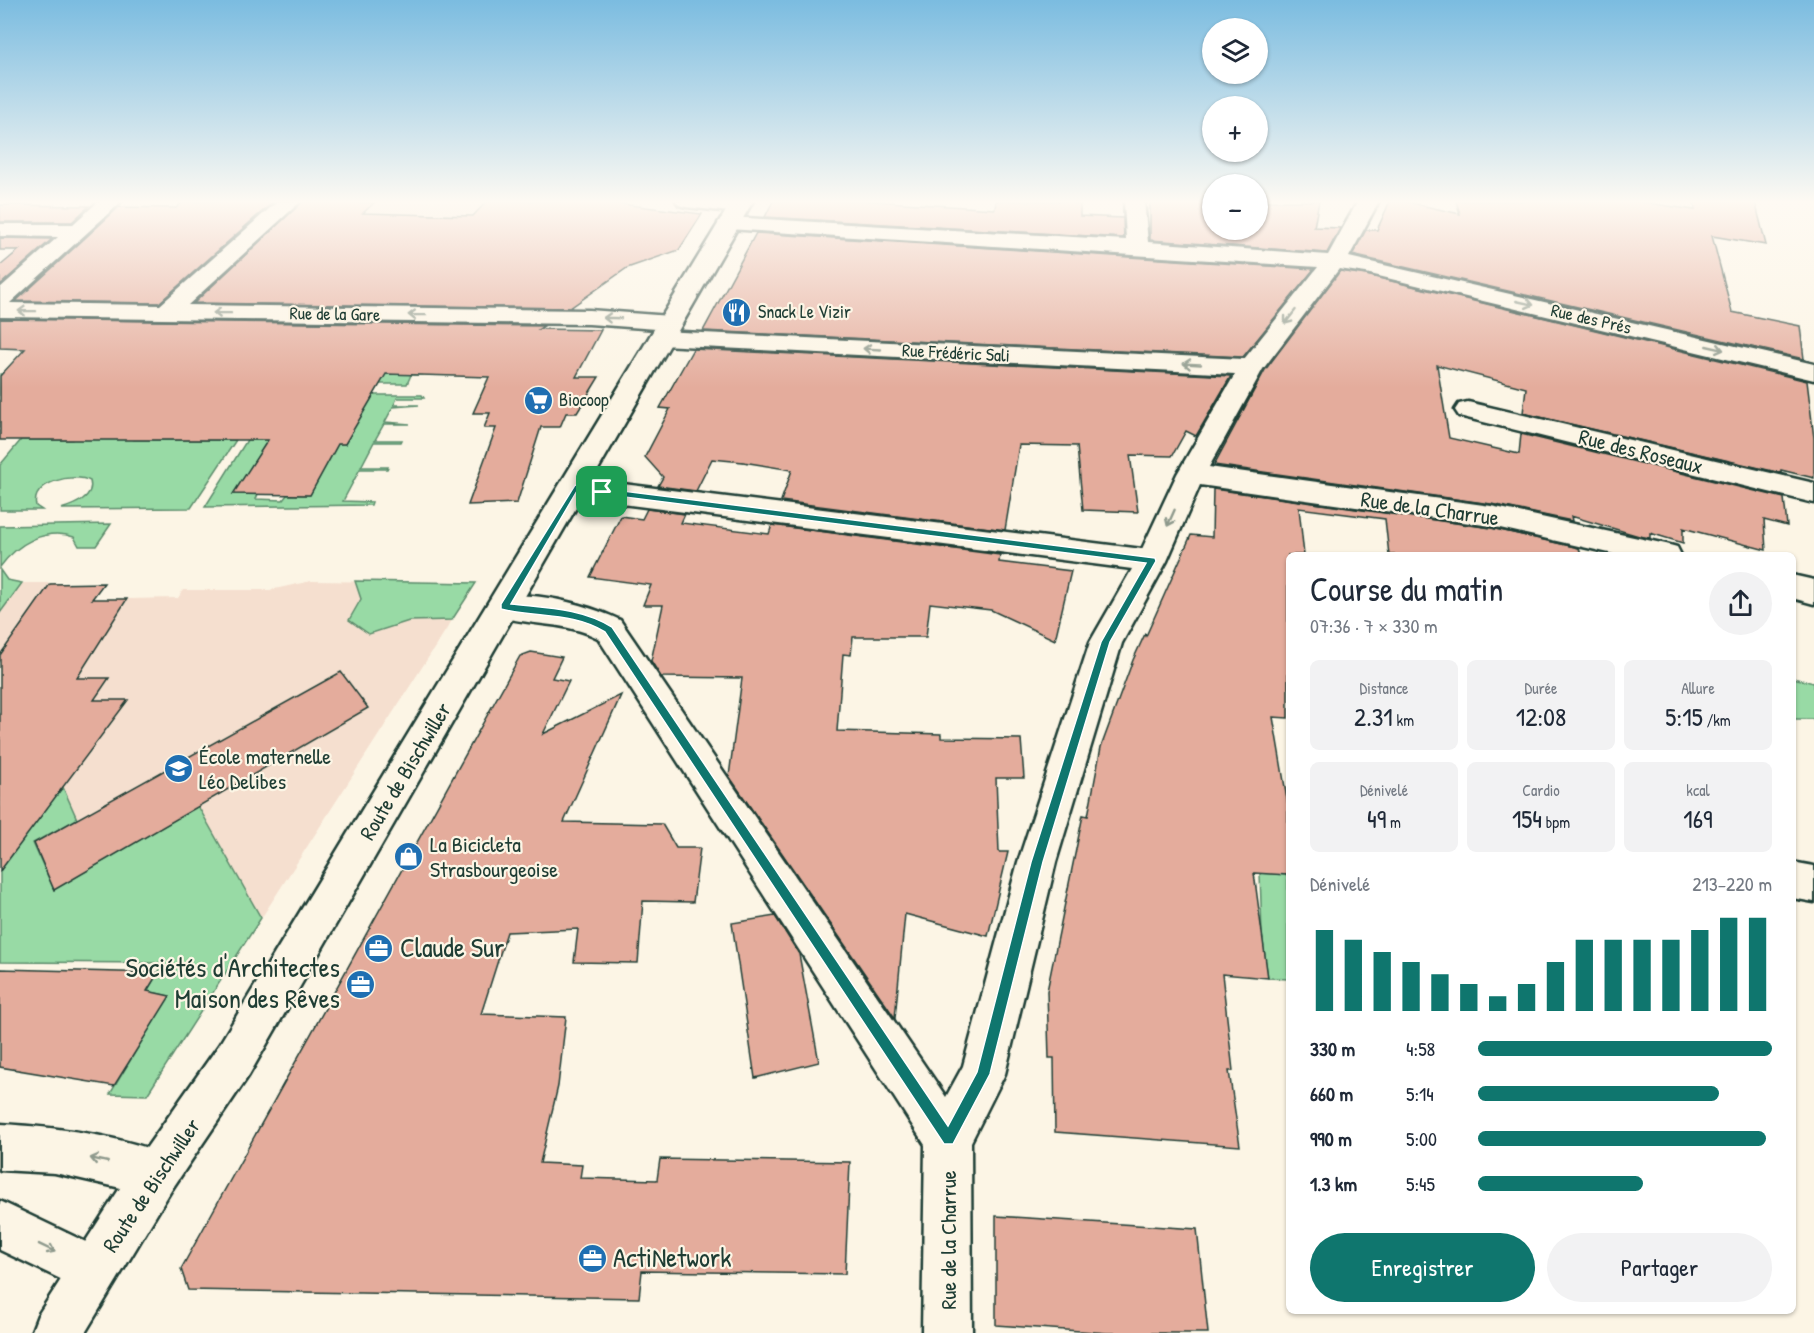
<!DOCTYPE html>
<html lang="fr">
<meta charset="utf-8">
<style>
body{margin:0;font-family:"Patrick Hand",sans-serif;background:#f2f2f3;color:#1f2937;height:100vh;display:flex;flex-direction:column;font-size:22px;white-space:nowrap}
*{box-sizing:border-box;margin:0}
p{font-size:20px;color:#747a83}
.icon{flex:none;width:33px;height:33px;fill:none;stroke:currentColor;stroke-width:2;stroke-linecap:round;stroke-linejoin:round}
.map{position:relative;flex:1;overflow:hidden}
.panel{position:absolute;left:1286px;top:552px;width:510px;height:762px;display:flex;flex-direction:column;background:#fff;border-radius:9px;box-shadow:0 2px 4px #0004}
.panel>*{flex:none}
.controls{position:absolute;left:1202px;top:18px;display:grid;gap:12px}
.controls a{display:grid;place-items:center;width:66px;height:66px;border-radius:50%;background:#fff;box-shadow:0 2px 4px #0004;font-size:30px}
.pin{position:absolute;display:grid;place-items:center;width:51px;height:51px;color:#fff;margin:-26px;border-radius:12px;box-shadow:0 3px 9px #0006}
.round{display:grid;place-items:center;flex:none;width:63px;height:63px;border-radius:32px;background:#f2f2f3}
.headline{display:flex;align-items:center;justify-content:space-between;height:102px;padding:0 24px}
h1{font-size:33px;font-weight:600;line-height:45px}
.metrics{display:grid;grid-template-columns:repeat(3,1fr);gap:9px;height:102px;padding:6px 24px}
.metrics div{display:grid;align-content:center;border-radius:9px;background:#f2f2f3;text-align:center}
.metrics b{font-size:26px;font-weight:600}
.metrics small{font-size:16px;font-weight:400}
.metrics p{font-size:16px}
.chart{height:168px;padding:12px 24px}
.chart p{display:flex;justify-content:space-between}
.chart svg{width:100%;height:108px;margin-top:6px;stroke:#0f766e;stroke-width:6}
.cta{display:flex;gap:12px;margin-top:auto;padding:12px 24px}
.cta a{flex:1;height:69px;border-radius:36px;background:#0f766e;color:#fff;font-size:24px;font-weight:600;line-height:69px;text-align:center}
.cta a+a{background:#f2f2f3;color:#1f2937}
ul{padding:0 24px;list-style:none;font-size:20px}
li{display:grid;grid-template-columns:96px 72px 1fr;align-items:center;height:45px}
li i{height:15px;border-radius:8px;background:#0f766e}
.map>svg:first-child{display:block}
</style>
<div class="map">
<svg width="1814" height="1333" viewBox="0 0 1814 1333">
<rect width="100%" height="100%" fill="#fcf5e5"/>
<filter id="ink" filterUnits="userSpaceOnUse"><feTurbulence type="fractalNoise" baseFrequency=".0167" numOctaves="2"/><feDisplacementMap in="SourceGraphic" scale="12" xChannelSelector="R" yChannelSelector="G"/><feConvolveMatrix kernelMatrix="1 2 1 2 8 2 1 2 1" color-interpolation-filters="sRGB"/></filter>
<g filter="url(#ink)">
<!-- built -->
<g fill="#f5dfcf">
<polygon points="375,201 487,201 473,216 363,213"/>
<polygon points="311,581 476,583 232,964 0,962 0,613 22,583 104,583 93,599 127,599 178,598 183,590 270,590"/>
</g>
<!-- green -->
<g fill="#98daa5" stroke="#5c8c6c" stroke-width="1.5">
<polygon points="425,372 423,375 411,375 407,384 364,384 358,395 422,395 424,398 397,398 394,405 419,405 393,407 385,422 410,424 384,424 375,440 402,440 401,442 374,442 361,467 388,467 387,469 360,469 343,501 372,502 371,505 205,507 247,440 268,440 234,494 258,494 256,499 283,500 287,495 310,495 338,444 345,444 351,432 0,395 0,374"/>
<path d="M89,420L134,440H236L191,508L61,509C74,505 95,497 90,481C74,472 30,482 36,506L42,510H0V465L21,440H72Z"/>
<path d="M111,524L96,546H79L74,537C45,527 17,544 0,567V526Z"/>
<polygon points="0,570 7,580 22,583 0,613"/>
<polygon points="355,581 476,583 452,620 409,621 369,634 349,620 361,599"/>
<polygon points="1793,678 1814,683 1814,719 1793,719"/>
<polygon points="62,785 77,819 33,843 54,890 198,806 261,918 147,1095 110,1094 169,996 147,991 164,963 0,962 0,871"/>
<polygon points="1260,873 1288,875 1288,979 1268,978 1262,934"/>
</g>
<!-- building -->
<g fill="#e4ac9c" stroke="#1f3d34" stroke-width="1.5">
<polygon points="205,201 274,201 159,303 16,301 119,207 176,208 183,202"/>
<polygon points="303,201 374,203 363,213 473,216 487,201 598,201 702,214 679,250 627,268 570,308 194,303"/>
<polygon points="773,201 873,201 995,209 996,201 1073,201 1073,204 1080,204 1080,216 1123,218 1124,238 765,217"/>
<polygon points="1150,201 1212,201 1212,230 1257,230 1257,201 1319,201 1314,227 1340,228 1327,253 1150,240"/>
<polygon points="1390,201 1403,201 1460,214 1456,201 1635,201 1695,210 1694,201 1755,201 1766,245 1712,236 1732,312 1800,326 1804,359 1352,255 1366,230 1377,230"/>
<polygon points="0,205 89,206 72,222 0,222"/>
<polygon points="756,233 1314,269 1243,357 703,331"/>
<polygon points="0,238 52,239 0,285 0,266 19,250 0,250"/>
<polygon points="1340,271 1366,275 1807,381 1814,438 1814,478 1781,470 1781,473 1523,413 1526,388 1437,365 1449,438 1519,454 1521,434 1784,498 1787,526 1764,520 1766,550 1683,528 1683,543 1650,533 1650,538 1639,536 1571,516 1572,521 1491,504 1214,465 1265,370"/>
<polygon points="0,319 544,326 539,329 601,330 576,377 599,377 577,413 566,413 560,427 541,427 517,503 468,505 496,428 484,428 490,413 473,413 489,377 386,374 345,444 338,444 310,495 233,494 268,440 0,440 0,376 25,349 0,348"/>
<polygon points="693,349 1231,376 1196,436 1186,431 1172,456 1130,455 1138,512 1083,510 1077,446 1019,445 1005,530 781,501 792,470 743,462 712,459 696,491 658,486 663,477 645,457 670,409 660,408"/>
<polygon points="1213,489 1491,528 1579,548 1581,555 1389,555 1385,519 1299,508 1304,555 1288,555 1288,718 1273,717 1288,805 1288,875 1254,873 1268,978 1222,974 1233,1071 1229,1071 1240,1146 1055,1132 1054,1058 1049,1058 1047,991 1083,815 1088,816 1101,747 1133,660 1145,634 1146,636 1191,535 1212,537"/>
<polygon points="647,509 685,514 681,523 769,534 772,525 1000,555 999,562 1071,571 1055,640 991,610 930,603 926,637 853,637 851,655 843,654 837,731 941,734 941,738 1021,739 1024,778 996,778 999,852 1008,852 988,936 905,914 895,1018 729,776 742,678 661,677 651,661 663,605 643,605 651,585 590,577 621,516 642,519"/>
<polygon points="104,583 92,599 127,599 77,678 109,678 94,700 128,700 0,871 0,655 50,584"/>
<polygon points="531,652 562,657 552,678 569,681 543,734 621,695 564,822 662,824 676,848 700,848 693,902 643,901 638,963 574,962 578,929 507,932 481,1014 566,1017 558,1086 540,1163 582,1165 580,1178 657,1180 660,1159 850,1162 845,1274 642,1271 639,1298 188,1290 181,1269 520,656"/>
<polygon points="341,672 368,708 54,890 34,843"/>
<polygon points="775,916 799,954 819,1062 755,1078 732,923"/>
<polygon points="0,969 158,973 147,991 170,996 114,1086 0,1067"/>
<polygon points="996,1216 1197,1229 1208,1333 1108,1333 996,1325"/>
</g>
<g fill="none" stroke-linecap="round" stroke-linejoin="round">
<defs>
<g id="minor">
<polygon points="99,201 122,201 10,303 160,305 278,201 301,201 188,305 589,310 670,316 678,318 682,323 678,328 670,330 589,324 0,317 0,288 58,237 0,236 0,224 73,224"/>
<polygon points="676,201 741,201 749,207 746,211 739,213 686,207 679,205"/>
<path d="M1124,201H1144L1148,242L1328,255L1358,201H1379L1349,257L1814,364V380L1366,273L1339,269L1263,369L1209,467L1491,506L1666,544L1677,547L1681,555H1618L1491,526L1200,485L1167,561L1122,643L1056,862L1005,1074L971,1142L972,1333H922L925,1145L598,638C564,621 528,626 494,615L489,607L494,599C528,588 589,605 620,620L946,1097L963,1066L1018,862L1090,642L1132,569L575,498L565,495L561,488L565,481L575,478L1142,549L1177,474L1235,374L661,345L652,343L649,338L652,333L661,331L1244,359L1318,267L729,229L721,228L718,223L721,218L729,217L1126,240Z"/>
<polygon points="1468,402 1814,483 1814,503 1459,416 1455,410 1459,404"/>
<polygon points="1792,575 1814,580 1814,604 1792,598"/>
<polygon points="1792,862 1814,866 1814,902 1792,898"/>
<path d="M0,1124C57,1127 119,1135 172,1157L179,1173L172,1189L156,1196L55,1173L0,1170Z"/>
<polygon points="0,1201 111,1254 118,1271 111,1288 94,1295 0,1250"/>
</g>
<polygon id="major" points="732,201 753,201 249,1075 172,1189 85,1333 31,1333 38,1315 140,1157 219,1045"/>
</defs>
<!-- minor casing -->
<use href="#minor" stroke="#1f3d34" stroke-width="5"/>
<!-- major casing -->
<use href="#major" stroke="#1f3d34" stroke-width="5"/>
<!-- minor -->
<use href="#minor" fill="#fcf5e5" fill-rule="evenodd"/>
<!-- major -->
<use href="#major" fill="#fcf5e5" fill-rule="evenodd"/>
</g>
<!-- one-way arrows -->
<defs><path id="oneway-shaft" d="M-6 0H5M1.5-3L5.5 0L1.5 3" fill="none" stroke-width="1.6" stroke-linecap="round" stroke-linejoin="round" transform="scale(1.5)"/></defs>
<g stroke="#8e998c">
<use href="#oneway-shaft" transform="translate(1525 303) rotate(13)"/>
<use href="#oneway-shaft" transform="translate(27 311) rotate(-179)"/>
<use href="#oneway-shaft" transform="translate(222 313) rotate(-179)"/>
<use href="#oneway-shaft" transform="translate(417 315) rotate(-179)"/>
<use href="#oneway-shaft" transform="translate(1290 317) rotate(128)"/>
<use href="#oneway-shaft" transform="translate(612 318) rotate(-178)"/>
<use href="#oneway-shaft" transform="translate(1715 348) rotate(13)"/>
<use href="#oneway-shaft" transform="translate(872 349) rotate(-177)"/>
<use href="#oneway-shaft" transform="translate(1192 364) rotate(-177)"/>
<use href="#oneway-shaft" transform="translate(1171 518) rotate(114)"/>
<use href="#oneway-shaft" transform="translate(99 1160) rotate(-167)"/>
<use href="#oneway-shaft" transform="translate(47 1248) rotate(26)"/>
</g>
</g>
<!-- sky -->
<linearGradient id="sky" x2="0" y2="1"><stop stop-color="#7bbce0"/><stop offset="0.52" stop-color="#fefaf3"/><stop offset="1" stop-color="#fefaf3" stop-opacity="0"/></linearGradient>
<rect width="1814" height="388" fill="url(#sky)"/>
<!-- route -->
<path fill="#0f766e" stroke="#fff" stroke-width="1.5" fill-rule="evenodd" d="M575,485L1155,558L1156,561L1110,642L1043,862L990,1074L953,1144H944L605,632C573,612 537,618 501,609V604ZM577,491L1146,563L1101,642L1031,862L977,1072L948,1126L612,627C581,608 546,608 511,604Z"/>
<!-- icons -->
<defs>
<symbol id="restaurant-disc" viewBox="-11 -11 22 22"><circle r="9.5" fill="#1f6fb2" stroke="#fcf5e5"/><path d="M-5-6h1v4h1v-4h1v4h1v-4h1v5L-1.5 .5V6h-2V.5L-5-1ZM5-6V6H3V1.5H1.5Q1.5-4 5-6Z" fill="#fff"/></symbol>
<symbol id="supermarket-disc" viewBox="-11 -11 22 22"><circle r="9.5" fill="#1f6fb2" stroke="#fcf5e5"/><path d="M-6-5.5h2.5l.6 2H6L4.5 2H-2.5L-4.4-4H-6ZM-1.5 3.2a1.3 1.3 0 1 0 .1 0ZM3 3.2a1.3 1.3 0 1 0 .1 0Z" fill="#fff"/></symbol>
<symbol id="school-disc" viewBox="-11 -11 22 22"><circle r="9.5" fill="#1f6fb2" stroke="#fcf5e5"/><path d="M0-5L7-2L0 1L-7-2ZM-4 1L0 2.5L4 1V4Q0 6-4 4Z" fill="#fff"/></symbol>
<symbol id="shop-disc" viewBox="-11 -11 22 22"><circle r="9.5" fill="#1f6fb2" stroke="#fcf5e5"/><path d="M-5-2.5h2.3a2.7 3.5 0 0 1 5.4 0H5L5.5 6h-11ZM-1.5-2.5h3a1.5 2.3 0 0 0-3 0Z" fill="#fff"/></symbol>
<symbol id="office-disc" viewBox="-11 -11 22 22"><circle r="9.5" fill="#1f6fb2" stroke="#fcf5e5"/><path d="M-6-3h4V-5.5h4V-3h4V5H-6ZM-1-4.5V-3h2v-1.5ZM-6 0V1H6V0Z" fill="#fff"/></symbol>
</defs>
<g fill-rule="evenodd">
<use href="#restaurant-disc" x="720" y="296" width="33" height="33"/>
<use href="#supermarket-disc" x="522" y="384" width="33" height="33"/>
<use href="#school-disc" x="162" y="752" width="33" height="33"/>
<use href="#shop-disc" x="392" y="840" width="33" height="33"/>
<use href="#office-disc" x="362" y="932" width="33" height="33"/>
<use href="#office-disc" x="344" y="968" width="33" height="33"/>
<use href="#office-disc" x="576" y="1242" width="33" height="33"/>
</g>
<g text-anchor="middle" stroke-width="4.5" stroke-linejoin="round" paint-order="stroke">
<!-- far-poi labels -->
<g font-size="18" fill="#1f3d34" stroke="#fcf5e5" text-anchor="start">
<text x="758" y="318">Snack Le Vizir</text>
<text x="559" y="406">Biocoop</text>
</g>
<!-- far-street labels -->
<g font-size="18" fill="#1f3d34" stroke="#fcf5e5">
<text transform="translate(335 314) rotate(1)" y="6">Rue de la Gare</text>
<text transform="translate(1591 319) rotate(13)" y="6">Rue des Prés</text>
<text transform="translate(956 353) rotate(3)" y="6">Rue Frédéric Sali</text>
</g>
<!-- street labels -->
<g font-size="22" fill="#1f3d34" stroke="#fcf5e5">
<text transform="translate(1641 451) rotate(14)" y="8">Rue des Roseaux</text>
<text transform="translate(1430 508) rotate(8)" y="8">Rue de la Charrue</text>
<text transform="translate(405 771) rotate(-59)" y="8">Route de Bischwiller</text>
<text transform="translate(151 1185) rotate(-56)" y="8">Route de Bischwiller</text>
<text transform="translate(948 1240) rotate(-90)" y="8">Rue de la Charrue</text>
</g>
<!-- poi labels -->
<g font-size="22" fill="#1f3d34" stroke="#fcf5e5" text-anchor="start">
<text x="199" y="764">École maternelle<tspan x="199" dy="25">Léo Delibes</tspan></text>
<text x="430" y="852">La Bicicleta<tspan x="430" dy="25">Strasbourgeoise</tspan></text>
</g>
<!-- near-poi labels -->
<g font-size="27" fill="#1f3d34" stroke="#fcf5e5" text-anchor="start">
<text x="400" y="957">Claude Sur</text>
<text x="340" y="977" text-anchor="end">Sociétés d'Architectes<tspan x="340" dy="31">Maison des Rêves</tspan></text>
<text x="613" y="1267">ActiNetwork</text>
</g>
</g>
</svg>
<div class="controls">
<a><svg class="icon" aria-label="layers" viewBox="0 0 24 24"><path d="M12 4l9 5-9 5-9-5zM3 14l9 5 9-5"/></svg></a>
<a>+</a>
<a>−</a>
</div>
<div class="pin" style="left:602px;top:492px;background:#1e9e55"><svg class="icon" aria-label="arrive" viewBox="0 0 24 24"><path d="M6 21V4h12l-3 4 3 4H6"/></svg></div>
<section class="panel">
<div class="headline"><div><h1>Course du matin</h1><p>07:36 · 7 × 330 m</p></div><a class="round"><svg class="icon" aria-label="share" viewBox="0 0 24 24"><path d="M12 15V3M7 8l5-5 5 5M5 13v7h14v-7"/></svg></a></div>
<div class="metrics">
<div><p>Distance</p><b>2.31<small> km</small></b></div>
<div><p>Durée</p><b>12:08</b></div>
<div><p>Allure</p><b>5:15<small> /km</small></b></div>
</div>
<div class="metrics">
<div><p>Dénivelé</p><b>49<small> m</small></b></div>
<div><p>Cardio</p><b>154<small> bpm</small></b></div>
<div><p>kcal</p><b>169</b></div>
</div>
<div class="chart"><p><span>Dénivelé</span>213–220 m</p>
<svg viewBox="0 0 160 44" preserveAspectRatio="none"><path d="M5 44V11M15 44V15M25 44V20M35 44V24M45 44V29M55 44V33M65 44V38M75 44V33M85 44V24M95 44V15M105 44V15M115 44V15M125 44V15M135 44V11M145 44V6M155 44V6"/></svg>
</div>
<ul>
<li><b>330 m</b>4:58<i style="width:100%"></i></li>
<li><b>660 m</b>5:14<i style="width:82%"></i></li>
<li><b>990 m</b>5:00<i style="width:98%"></i></li>
<li><b>1.3 km</b>5:45<i style="width:56%"></i></li>
</ul>
<div class="cta"><a>Enregistrer</a><a>Partager</a></div>
</section>
</div>
